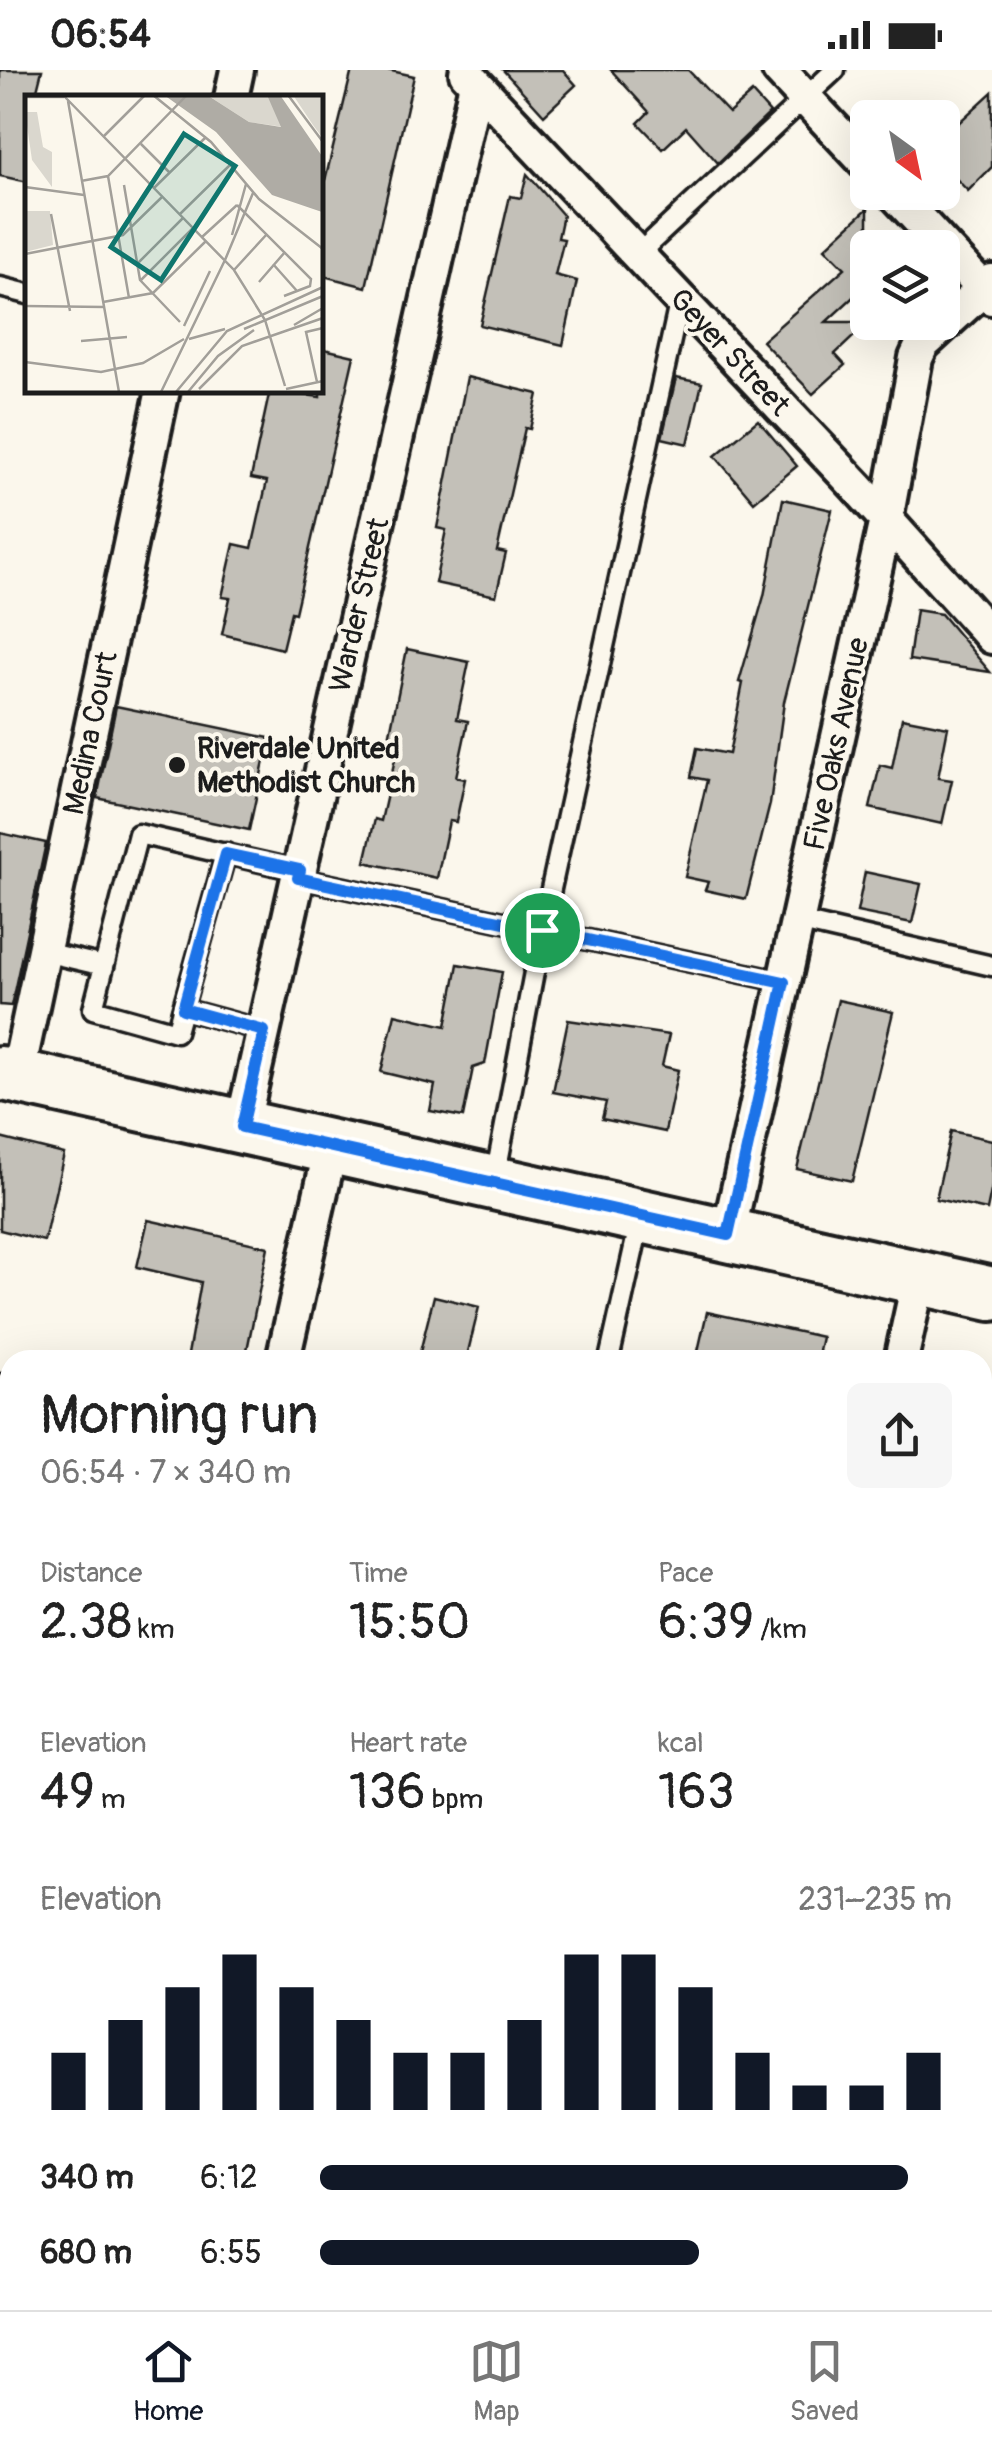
<!DOCTYPE html>
<meta charset="utf-8">
<style>
body{margin:0;font-family:Pangolin,sans-serif;background:#f6f6f6;color:#222;height:100vh;display:flex;flex-direction:column;font-size:38px;white-space:nowrap}
*{box-sizing:border-box;margin:0}
p{font-size:32px;color:#767676}
.icon{flex:none;width:55px;height:55px;fill:none;stroke:currentColor;stroke-width:2;stroke-linecap:round;stroke-linejoin:round}
.map{position:relative;flex:1;overflow:hidden}
.side{position:absolute;left:0px;top:1280px;width:992px;height:960px;display:flex;flex-direction:column;background:#fff;border-radius:30px 30px 0 0;box-shadow:0 10px 40px #0002}
.side>*{flex:none}
.needle{width:65px;rotate:147deg}
.tools{position:absolute;left:850px;top:30px;display:grid;gap:20px}
.tools a{display:grid;place-items:center;width:110px;height:110px;border-radius:15px;background:#fff;box-shadow:0 10px 40px #0002;font-size:50px}
.pin{position:absolute;display:grid;place-items:center;width:85px;height:85px;color:#fff;margin:-42px;border:5px solid #fff;border-radius:50%;box-shadow:0 2px 10px #0007}
.round{display:grid;place-items:center;flex:none;width:105px;height:105px;border-radius:15px;background:#f6f6f6}
.headline{display:flex;align-items:center;justify-content:space-between;height:170px;padding:0 40px}
h1{font-size:55px;font-weight:600;line-height:75px}
.stats{display:grid;grid-template-columns:repeat(3,1fr);gap:15px;height:170px;padding:10px 40px}
.stats div{display:grid;align-content:center}
.stats b{font-size:50px;font-weight:600}
.stats small{font-size:28px;font-weight:400}
.stats p{font-size:28px}
.chart{height:280px;padding:20px 40px}
.chart p{display:flex;justify-content:space-between}
.chart svg{width:100%;height:180px;margin-top:10px;stroke:#111827;stroke-width:6}
ul{padding:0 40px;list-style:none;font-size:32px}
li{display:grid;grid-template-columns:160px 120px 1fr;align-items:center;height:75px}
li i{height:25px;border-radius:12px;background:#111827}
.status{display:flex;justify-content:space-between;align-items:center;height:70px;padding:0 50px;background:#fff;direction:ltr}
.status svg{height:28px;fill:currentColor}
.tabs{display:flex;justify-content:space-around;align-items:center;height:140px;border-top:2px solid #e0e0e0;background:#fff;font-size:28px;color:#767676}
.tabs a{display:grid;justify-items:center;gap:5px}
.tabs .selected{color:#111827}
.map>svg:first-child{display:block}
</style>
<div class="status"><b>06:54</b><svg viewBox="0 0 49 12"><path d="M0 12V9h3v3zM5 12V6h3v6zM10 12V3h3v9zM15 12V0h3v12zM26 1h20v11H26zM47 4h2v5h-2z"/></svg></div>
<div class="map">
<svg width="992" height="2240" viewBox="0 0 992 2240">
<rect width="100%" height="100%" fill="#fbf7ec"/>
<filter id="ink" filterUnits="userSpaceOnUse"><feTurbulence type="fractalNoise" baseFrequency=".01" numOctaves="2"/><feDisplacementMap in="SourceGraphic" scale="20" xChannelSelector="R" yChannelSelector="G"/><feConvolveMatrix kernelMatrix="1 2 1 2 8 2 1 2 1" color-interpolation-filters="sRGB"/></filter>
<g filter="url(#ink)">
<!-- building -->
<g fill="#c3c0b8" stroke="#1c1c1c" stroke-width="2.5">
<polygon points="0,0 42,0 35,28 28,28 28,112 0,106"/>
<polygon points="352,0 387,0 414,6 366,217 320,205 320,131"/>
<polygon points="503,0 563,0 576,15 544,45"/>
<polygon points="611,0 688,0 729,43 752,23 770,43 718,93 686,57 663,79 638,53 649,42"/>
<polygon points="992,22 992,97 968,121 942,94 942,68"/>
<polygon points="527,104 563,145 558,168 564,169 555,205 577,211 563,275 480,255 510,126 521,128"/>
<polygon points="868,138 868,222 863,218 826,252 869,252 835,284 845,295 813,324 762,271 845,198 825,178"/>
<polygon points="320,278 354,286 295,543 291,542 282,579 222,564 230,528 222,527 234,474 252,478 267,411 251,408 270,320 320,327"/>
<polygon points="467,307 538,324 530,359 525,358 497,481 506,483 496,526 435,513 446,460 437,458"/>
<polygon points="676,308 702,313 688,374 662,368"/>
<polygon points="758,350 797,396 754,432 715,386"/>
<polygon points="783,429 832,440 784,632 770,734 746,829 705,820 708,812 685,807 707,710 691,707 697,678 729,684 743,613 739,612 764,526"/>
<polygon points="916,540 941,544 990,602 909,590"/>
<polygon points="407,579 469,592 457,649 468,651 456,707 465,709 456,752 449,751 437,808 365,792 375,749 381,751 397,680 387,678"/>
<polygon points="116,636 269,668 249,760 97,728"/>
<polygon points="902,648 948,657 938,708 952,710 942,754 870,738 880,695 892,698"/>
<polygon points="0,763 46,773 11,936 0,935"/>
<polygon points="865,802 921,814 912,853 857,842"/>
<polygon points="458,894 502,902 485,994 473,998 463,1047 430,1041 435,1015 381,1002 395,944 446,956"/>
<polygon points="838,930 893,942 852,1111 797,1099"/>
<polygon points="568,950 669,965 662,996 678,1000 665,1062 602,1049 606,1032 553,1022"/>
<polygon points="951,1061 992,1070 992,1116 987,1140 936,1129"/>
<polygon points="0,1068 64,1084 44,1171 0,1160"/>
<polygon points="148,1150 268,1177 245,1290 187,1290 201,1212 137,1197"/>
<polygon points="434,1226 479,1237 466,1290 418,1290"/>
<polygon points="707,1242 822,1267 817,1290 696,1290"/>
</g>
<g fill="none" stroke-linecap="round" stroke-linejoin="round">
<defs>
<g id="service">
<polyline points="637,185 835,0"/>
<polyline points="0,217 28,224"/>
<polyline points="226,783 176,962 93,939 138,764 300,801"/>
<polyline points="298,808 784,912"/>
<polyline points="797,851 992,896"/>
<polyline points="44,882 104,896"/>
<polyline points="183,939 264,961"/>
<polyline points="495,1108 542,860 680,229"/>
<polyline points="609,1290 640,1151"/>
<polyline points="0,1314 10,1316"/>
<polyline points="0,1368 10,1328"/>
<polyline points="378,2240 381,2230"/>
</g>
<g id="minor">
<polyline points="779,0 868,95"/>
<polyline points="466,3 857,417 992,567"/>
<polyline points="231,28 237,0"/>
<polyline points="893,122 992,228"/>
<polyline points="17,1007 163,320"/>
<polyline points="242,1057 476,14"/>
<polyline points="728,1165 886,450 916,288 922,275 992,211"/>
<polyline points="283,1290 331,1077"/>
<polyline points="901,1290 919,1208"/>
<polyline points="982,1602 992,1604"/>
<polyline points="70,2240 72,2230"/>
<polyline points="690,2240 692,2230"/>
</g>
<polyline id="primary" points="0,1003 992,1224"/>
</defs>
<!-- service casing -->
<use href="#service" stroke="#1c1c1c" stroke-width="25"/>
<!-- minor casing -->
<use href="#minor" stroke="#1c1c1c" stroke-width="40"/>
<!-- primary casing -->
<use href="#primary" stroke="#1c1c1c" stroke-width="60"/>
<!-- service -->
<use href="#service" stroke="#fbf7ec" stroke-width="18"/>
<!-- minor -->
<use href="#minor" stroke="#fbf7ec" stroke-width="32"/>
<!-- primary -->
<use href="#primary" stroke="#fbf7ec" stroke-width="52"/>
</g>
</g>
<g fill="none" stroke-linecap="round" stroke-linejoin="round" filter="url(#ink)">
<defs>
<polygon id="route" points="226,784 300,800 298,808 784,912 728,1165 242,1057 264,961 183,939"/>
</defs>
<!-- route casing -->
<use href="#route" stroke="#fff" stroke-width="20"/>
<!-- route -->
<use href="#route" stroke="#1a73e8" stroke-width="12"/>
</g>
<!-- markers -->
<circle fill="#1c1c1c" stroke="#fbf7ec" stroke-width="4" cx="177" cy="695" r="10"/>
<g text-anchor="middle" stroke-width="8" stroke-linejoin="round" paint-order="stroke">
<!-- street labels -->
<g font-size="30" fill="#1c1c1c" stroke="#fbf7ec">
<text transform="translate(730 282) rotate(47)" y="10">Geyer Street</text>
<text transform="translate(359 535) rotate(-77)" y="10">Warder Street</text>
<text transform="translate(90 663) rotate(-78)" y="10">Medina Court</text>
<text transform="translate(836 674) rotate(-78)" y="10">Five Oaks Avenue</text>
</g>
<!-- poi labels -->
<g font-size="30" font-weight="bold" fill="#1c1c1c" stroke="#fbf7ec" text-anchor="start">
<text x="197" y="688">Riverdale United<tspan x="197" dy="34">Methodist Church</tspan></text>
</g>
</g>
<!-- overview -->
<g transform="translate(25 25)">
<rect width="298" height="298" fill="#fbf7ec"/>
<path d="M182,0H242L259,32L224,27ZM268,0H297V42L288,30ZM0,17H12L18,52L27,57V92L7,65ZM0,116H25L28,150L0,157Z" fill="#dad7ce"/>
<path d="M139,0H182L224,27L256,32L242,0H255L297,61V117L247,100L191,37Z" fill="#afaca5"/>
<path fill="none" stroke="#a29f99" stroke-width="2.5" d="M38,0L209,175L240,225L260,291M128,0L186,47L234,104L298,154M263,0L298,47M0,2H39M43,6L94,297M78,42L120,0M116,49L145,78M83,81L104,203M56,86L83,81L162,0M99,90L115,185L155,227M0,92L59,100M129,93L181,42M212,110L286,184L285,191L259,201M26,119L45,216M155,119L207,68M207,140L221,89M177,142L212,110M0,159L98,140L137,102M200,165L228,98M113,168L158,123M248,169L272,196M209,175L242,139M116,185L168,133M234,187L260,157M78,207L128,198L181,146M0,211L79,212M269,230L298,213M159,231L185,176M219,234L298,201M164,244L200,234M56,246L102,242M0,267L76,277L118,268L159,244M292,287L281,237L298,233M174,294L217,251L298,223M261,294L298,286M136,297L200,165M151,297L202,236L298,192M163,297L193,261L229,235"/>
<path fill="#0f766e" fill-opacity="0.15" stroke="#0f766e" stroke-width="5" d="M159,39L210,71L136,185L86,152Z"/>
<rect width="298" height="298" fill="none" stroke="#1c1c1c" stroke-width="5"/>
</g>
</svg>
<div class="tools">
<a><svg class="needle" viewBox="-14 -14 28 28"><path d="M0-13l5 13h-10z" fill="#e53935"/><path d="M0 13l5-13h-10z" fill="#767676"/></svg></a>
<a><svg class="icon" aria-label="layers" viewBox="0 0 24 24"><path d="M12 4l9 5-9 5-9-5zM3 14l9 5 9-5"/></svg></a>
</div>
<div class="pin" style="left:542px;top:860px;background:#1e9e55"><svg class="icon" aria-label="arrive" viewBox="0 0 24 24"><path d="M6 21V4h12l-3 4 3 4H6"/></svg></div>
<section class="side">
<div class="headline"><div><h1>Morning run</h1><p>06:54 · 7 × 340 m</p></div><a class="round"><svg class="icon" aria-label="share" viewBox="0 0 24 24"><path d="M12 15V3M7 8l5-5 5 5M5 13v7h14v-7"/></svg></a></div>
<div class="stats">
<div><p>Distance</p><b>2.38<small> km</small></b></div>
<div><p>Time</p><b>15:50</b></div>
<div><p>Pace</p><b>6:39<small> /km</small></b></div>
</div>
<div class="stats">
<div><p>Elevation</p><b>49<small> m</small></b></div>
<div><p>Heart rate</p><b>136<small> bpm</small></b></div>
<div><p>kcal</p><b>163</b></div>
</div>
<div class="chart"><p><span>Elevation</span>231–235 m</p>
<svg viewBox="0 0 160 44" preserveAspectRatio="none"><path d="M5 44V30M15 44V22M25 44V14M35 44V6M45 44V14M55 44V22M65 44V30M75 44V30M85 44V22M95 44V6M105 44V6M115 44V14M125 44V30M135 44V38M145 44V38M155 44V30"/></svg>
</div>
<ul>
<li><b>340 m</b>6:12<i style="width:93%"></i></li>
<li><b>680 m</b>6:55<i style="width:60%"></i></li>
</ul>
</section>
</div>
<nav class="tabs">
<a class="selected"><svg class="icon" aria-label="home" viewBox="0 0 24 24"><path d="M3 11l9-7 9 7M6 9v11h12V9"/></svg>Home</a>
<a><svg class="icon" aria-label="map" viewBox="0 0 24 24"><path d="M3 6l6-2 6 2 6-2v14l-6 2-6-2-6 2zM9 4v14M15 6v14"/></svg>Map</a>
<a><svg class="icon" aria-label="saved" viewBox="0 0 24 24"><path d="M7 4h10v16l-5-4-5 4z"/></svg>Saved</a>
</nav>
